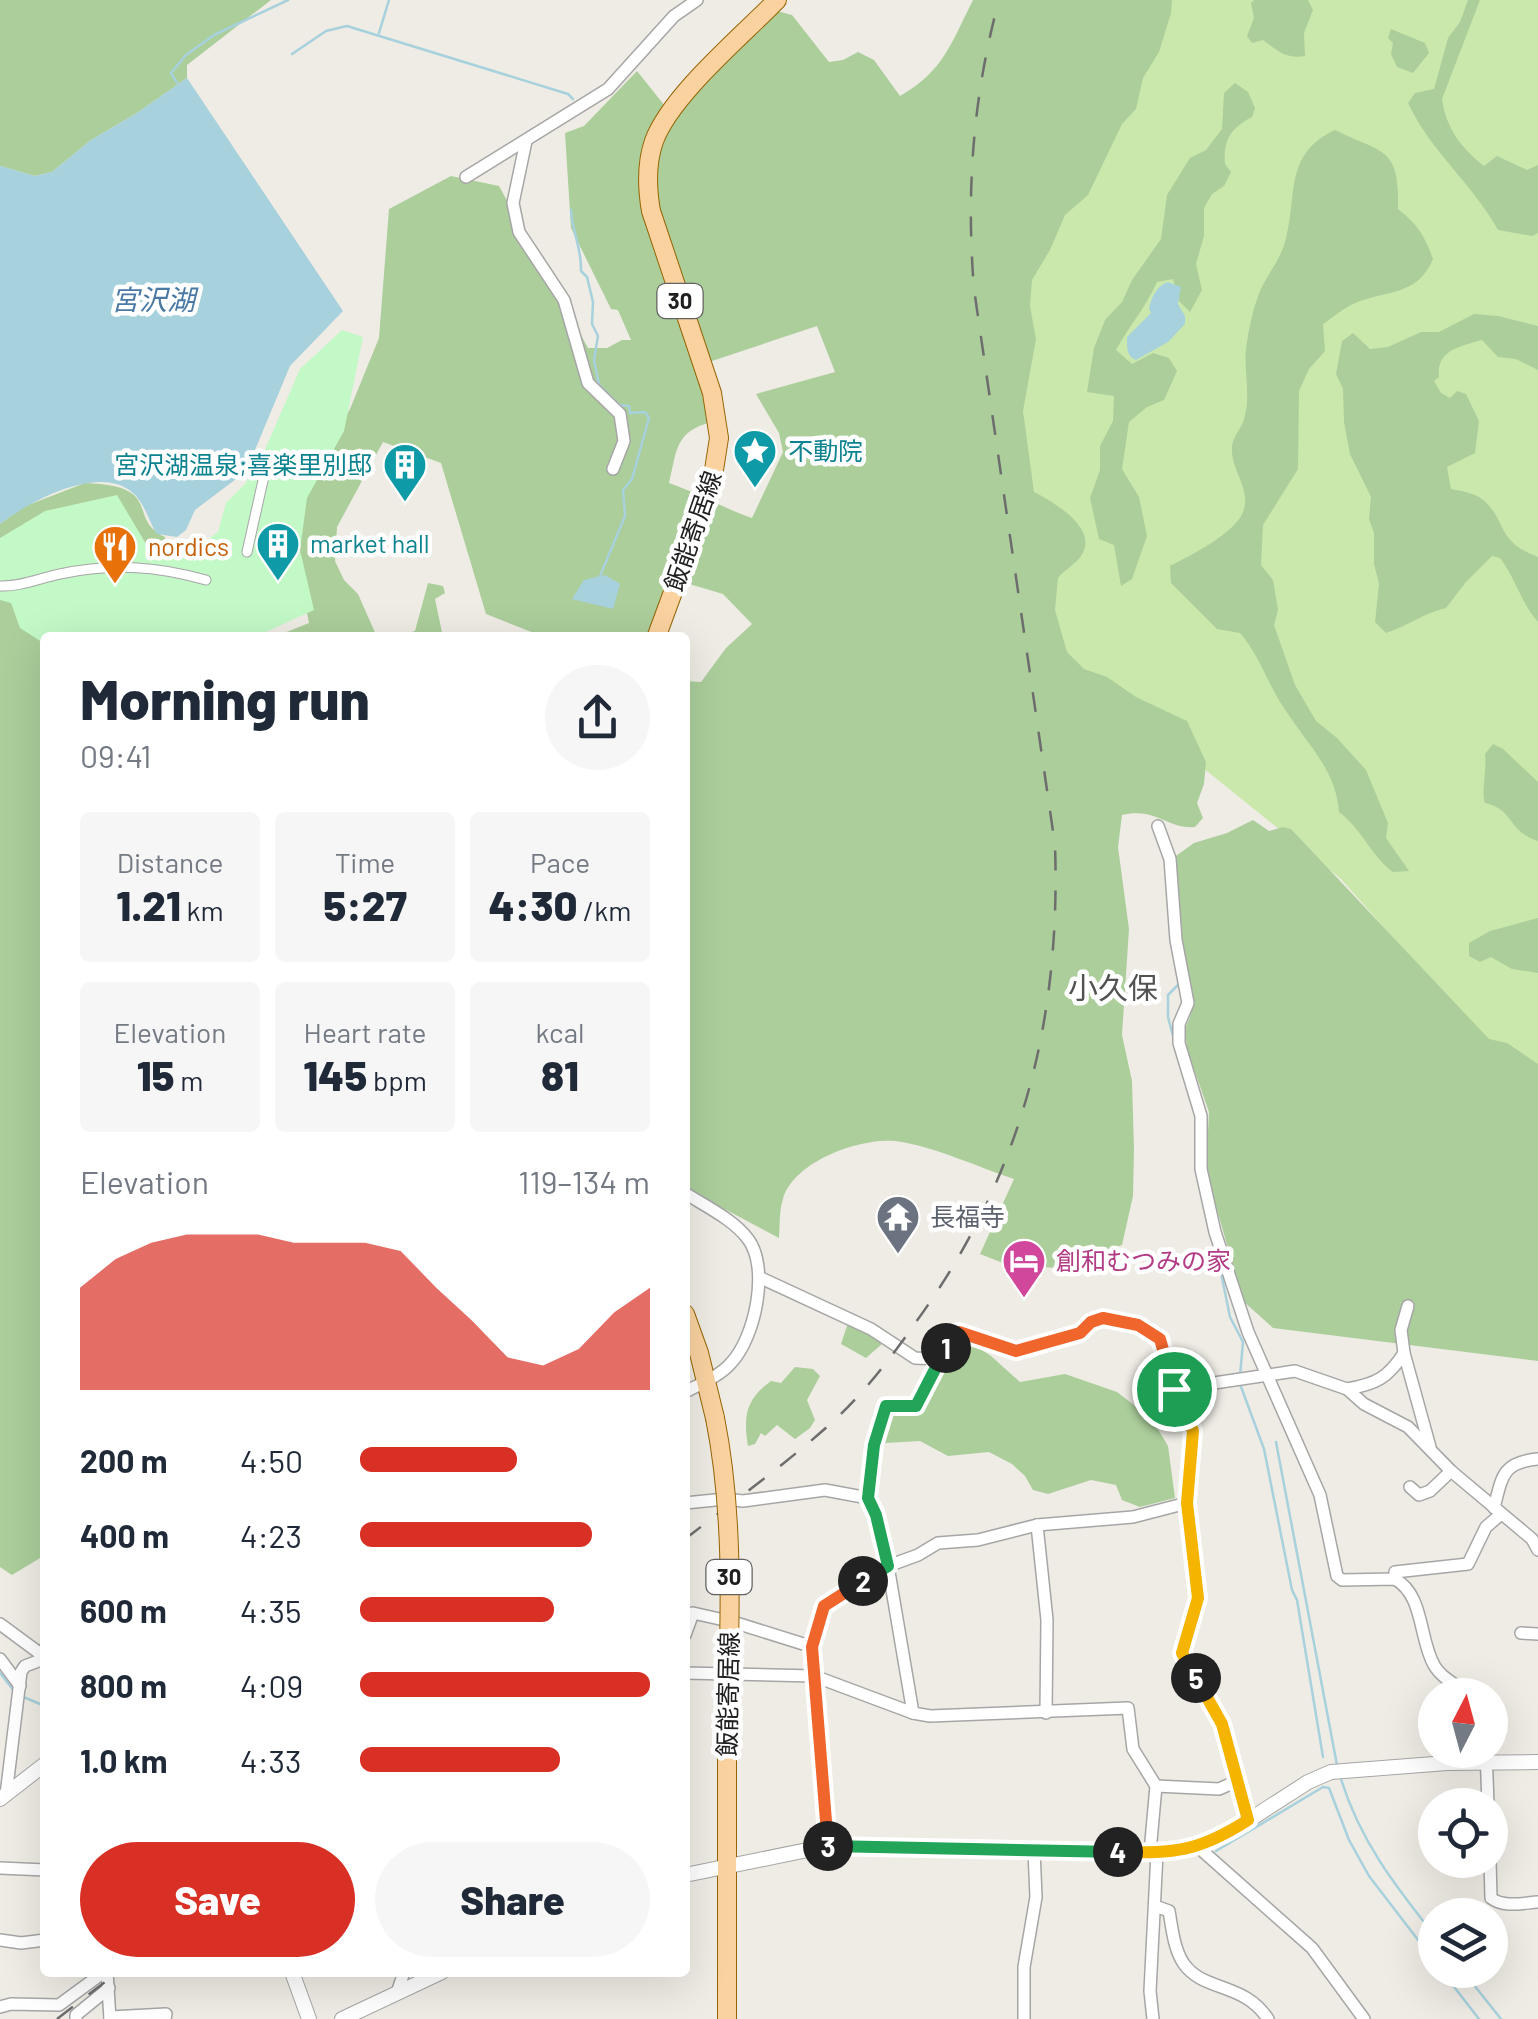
<!DOCTYPE html>
<meta charset="utf-8">
<style>
body{margin:0;font-family:Barlow,"Noto Sans JP",sans-serif;background:#f6f6f7;color:#1f2937;height:100vh;display:flex;flex-direction:column;font-size:38px;white-space:nowrap}
*{box-sizing:border-box;margin:0}
p{font-size:32px;color:#747a83}
.icon{flex:none;width:55px;height:55px;fill:none;stroke:currentColor;stroke-width:2;stroke-linecap:round;stroke-linejoin:round}
.map{position:relative;flex:1;overflow:hidden}
.panel{position:absolute;left:40px;top:632px;width:650px;height:1345px;display:flex;flex-direction:column;background:#fff;border-radius:10px;box-shadow:0 10px 40px #0002}
.panel>*{flex:none}
.needle{width:65px;rotate:6deg}
.buttons{position:absolute;left:1418px;top:1678px;display:grid;gap:20px}
.buttons a{display:grid;place-items:center;width:90px;height:90px;border-radius:50%;background:#fff;box-shadow:0 10px 40px #0002;font-size:50px}
.pin{position:absolute;display:grid;place-items:center;width:85px;height:85px;color:#fff;margin:-42px;border:5px solid #fff;border-radius:50%;box-shadow:0 2px 10px #0007}
.km{position:absolute;width:50px;height:50px;margin:-25px;border-radius:50%;background:#222;color:#fff;font-size:28px;line-height:50px;text-align:center}
.round{display:grid;place-items:center;flex:none;width:105px;height:105px;border-radius:52px;background:#f6f6f7}
.summary{display:flex;align-items:center;justify-content:space-between;height:170px;padding:0 40px}
h1{font-size:55px;font-weight:800;line-height:75px}
.stats{display:grid;grid-template-columns:repeat(3,1fr);gap:15px;height:170px;padding:10px 40px}
.stats div{display:grid;align-content:center;border-radius:10px;background:#f6f6f7;text-align:center}
.stats b{font-size:42px;font-weight:800}
.stats small{font-size:28px;font-weight:400}
.stats p{font-size:28px}
.chart{height:280px;padding:20px 40px}
.chart p{display:flex;justify-content:space-between}
.chart svg{width:100%;height:180px;margin-top:10px;fill:#d93025;opacity:.7}
.action{display:flex;gap:20px;margin-top:auto;padding:20px 40px}
.action a{flex:1;height:115px;border-radius:60px;background:#d93025;color:#fff;font-size:40px;font-weight:800;line-height:115px;text-align:center}
.action a+a{background:#f6f6f7;color:#1f2937}
ul{padding:0 40px;list-style:none;font-size:32px}
li{display:grid;grid-template-columns:160px 120px 1fr;align-items:center;height:75px}
li i{height:25px;border-radius:12px;background:#d93025}
.map>svg:first-child{display:block}
</style>
<div class="map">
<svg width="1538" height="2019" viewBox="0 0 1538 2019">
<rect width="100%" height="100%" fill="#efece5"/>
<!-- grass -->
<polygon fill="#cbe8ac" points="1137,0 1538,0 1538,1101 1341,879 1054,648 997,278"/>
<!-- forest -->
<g fill="#abce9b" fill-rule="evenodd">
<polygon points="0,0 271,0 187,65 187,78 137,113 91,140 52,172 35,176 0,166"/>
<path d="M973,0H1172L1171,13L1159,52L1143,78L1136,109L1122,124L1088,195L1065,215L1050,250L1032,280L1030,306L1036,339L1023,411L1034,492C1053,502 1100,528 1081,556C1076,564 1064,570 1058,578L1055,610L1067,652L1084,669L1107,677L1136,697L1187,721L1206,762L1204,784L1197,803L1203,818L1195,827C1168,830 1157,807 1122,815L1118,847L1129,929L1122,1035L1132,1081L1134,1148L1133,1196L1122,1245L1098,1254L1089,1270L1008,1265L980,1254L1014,1179C978,1167 940,1149 902,1142C866,1135 794,1160 783,1199C779,1211 780,1225 779,1238L685,1188V681L701,682L726,648L752,624L723,594L669,578L646,637H544L486,614L441,463L383,442L337,527L335,561L344,580L358,594L377,637L243,638L284,633L309,623L291,531L322,456L350,409L379,338L389,209L451,176L499,186L588,348H607L622,340H631L618,310L611,309L571,228L565,133L584,126L637,71L673,116L777,11L792,15L829,62L843,60L858,52L874,60L900,96C944,71 951,43 973,0ZM817,326L835,372L756,394L779,433L783,452L752,518C723,508 698,493 669,483C677,450 675,431 712,422L701,381L712,361Z"/>
<path d="M1254,0H1308L1313,10L1304,33L1305,56C1285,59 1278,51 1263,40L1252,43L1247,36L1254,18L1251,3Z"/>
<path d="M1468,0H1480L1442,99C1446,128 1461,148 1484,166L1497,156L1527,170L1538,165V233L1532,236L1498,230C1472,183 1431,152 1408,103L1415,93L1434,89L1448,38L1460,22Z"/>
<polygon points="1391,29 1425,43 1429,53 1413,73 1397,67 1391,54 1393,43 1388,38"/>
<path d="M1235,83L1248,92L1255,108L1252,117C1231,128 1223,140 1225,164L1231,172L1224,186L1212,194L1204,208V236L1196,264L1202,290L1190,312L1179,301L1173,279L1157,282C1146,307 1129,326 1116,350L1132,364L1153,353L1169,358L1177,371L1164,400L1147,407L1129,422L1122,469L1139,497L1147,536L1132,579L1121,586L1114,545L1099,539L1090,498L1100,470V446L1113,421L1114,396L1087,392L1094,348L1105,320L1122,302L1132,280L1161,239L1167,195L1190,158L1206,150L1222,129L1224,93Z"/>
<path d="M1335,130C1383,154 1400,146 1398,209C1417,224 1425,236 1433,259C1417,298 1384,289 1351,305C1341,310 1332,318 1323,324L1325,351L1309,369L1299,391L1298,469L1263,525L1261,565L1273,580L1278,610L1274,625L1295,685L1316,721L1337,738L1366,770L1388,823L1386,838L1409,871L1393,872C1371,856 1362,829 1339,812C1336,769 1306,743 1284,708C1267,683 1260,656 1240,633L1217,629L1171,583L1170,566C1190,556 1235,533 1243,512C1252,488 1230,471 1232,446C1233,436 1242,428 1244,419C1252,393 1242,367 1247,342C1250,323 1255,299 1264,283C1271,270 1281,257 1285,242C1298,196 1283,154 1335,130Z"/>
<path d="M1474,314L1498,316L1538,326V370L1516,359L1498,357L1482,340C1461,346 1436,350 1439,377L1434,381L1441,393L1450,398L1457,391L1466,394L1479,421L1475,453L1447,467L1451,489C1461,491 1474,493 1482,499C1509,522 1494,540 1538,557V622C1521,603 1516,579 1500,558L1492,556L1466,582L1446,608C1424,613 1408,626 1386,633L1375,622L1379,584L1374,564V533L1369,519L1371,497L1350,454L1344,422L1343,389L1336,374L1342,341L1353,333L1370,349L1388,347L1421,332H1439Z"/>
<path d="M85,483C166,486 125,518 165,537L169,563L0,543V524L23,507Z"/>
<polygon points="428,583 443,586 445,593 435,599 443,637 394,637 415,631"/>
<polygon points="0,596 11,598 45,638 45,1555 12,1575 0,1567"/>
<path d="M1493,744L1503,749L1538,782V841C1507,831 1514,809 1485,803C1481,793 1487,770 1485,754Z"/>
<polygon points="1253,820 1269,831 1283,827 1291,829 1489,1039 1507,1043 1538,1064 1538,1361 1273,1328 1243,1301 1206,1171 1209,1112 1187,1049 1185,1029 1190,1017 1192,997 1166,863 1194,843 1227,833"/>
<polygon points="1538,918 1538,973 1512,969 1491,957 1480,962 1469,956 1469,943 1490,931"/>
<polygon points="848,1323 881,1339 882,1344 866,1358 841,1344"/>
<polygon points="961,1336 991,1356 1020,1382 1065,1374 1117,1392 1152,1419 1168,1446 1175,1498 1140,1507 1122,1500 1116,1485 1091,1480 1048,1494 1033,1490 1025,1476 1012,1464 989,1452 948,1456 920,1441 885,1443 888,1415 914,1411"/>
<path d="M795,1367L813,1369L820,1376L807,1400L815,1420L810,1428L795,1439L777,1425L765,1436L761,1433L755,1444L748,1446C743,1416 746,1399 771,1381L781,1383Z"/>
</g>
<!-- park -->
<polygon fill="#c3f8c7" points="342,330 363,337 344,431 307,498 300,550 314,610 255,637 45,638 45,644 20,628 11,603 0,600 0,538 45,511 117,495 149,549 199,546 218,532 226,503 245,484 263,454 300,369"/>
<!-- water -->
<g fill="#a7d1dc">
<path d="M187,78L343,311L290,366L255,450L236,479L195,510L186,530L177,537L157,534C149,522 144,502 133,493C99,463 29,502 0,524V166L35,176L52,172L91,140L137,113Z"/>
<path d="M1168,282L1181,287L1178,304L1185,316V324L1168,342L1136,360C1126,356 1127,346 1127,337L1151,313L1149,308C1152,297 1156,286 1168,282Z"/>
<polygon points="605,575 620,584 613,609 572,599 584,580"/>
</g>
<g fill="none" stroke-linecap="round" stroke-linejoin="round">
<!-- stream -->
<g stroke="#a7d1dc" stroke-width="2.5">
<polyline points="379,33 389,0"/>
<polyline points="292,54 326,31 347,26 568,94 573,99"/>
<polyline points="177,83 171,73 186,55 214,35 288,0"/>
<path d="M571,210C572,232 582,248 581,271L587,277L593,302L592,324L598,336L594,360L599,385L619,405L629,406L630,413L645,412L649,418L632,479L623,490L625,516L600,576"/>
<polyline points="1173,1036 1168,1017 1168,995 1178,985"/>
<polyline points="1219,1263 1230,1317 1243,1342 1240,1376"/>
<polyline points="1240,1384 1264,1449 1292,1590 1297,1600 1323,1757"/>
<polyline points="1276,1442 1337,1765"/>
<polyline points="0,1673 14,1691"/>
<polyline points="21,1696 45,1706"/>
<path d="M1341,1779C1360,1841 1396,1887 1435,1936"/>
<polyline points="1216,1851 1323,1787 1329,1788 1349,1840 1369,1876 1435,1962"/>
<polyline points="1441,1970 1479,2019"/>
<polyline points="1462,1970 1501,2019"/>
</g>
<defs>
<g id="pedestrian">
<polyline points="247,552 264,476 271,463"/>
<path d="M0,586C20,587 40,578 60,574C112,563 156,566 206,580"/>
</g>
<g id="minor">
<polyline points="526,141 513,203 519,232 564,300 588,383 620,414 624,441 613,469"/>
<polyline points="466,177 608,89 674,16 697,0"/>
<path d="M1158,826L1170,859L1176,940L1188,1003L1179,1024V1043L1201,1116V1169L1215,1232L1248,1332L1320,1495L1337,1576L1342,1580L1395,1579C1424,1595 1419,1639 1434,1665C1441,1678 1459,1687 1471,1695"/>
<path d="M685,1193C705,1206 733,1219 748,1239C770,1268 755,1338 731,1363C720,1376 700,1384 685,1392"/>
<polyline points="761,1278 871,1329 915,1358 940,1359"/>
<polyline points="1408,1306 1401,1330 1404,1353 1430,1447"/>
<polyline points="1174,1389 1295,1371 1347,1389 1364,1404 1408,1427 1451,1471 1532,1539 1538,1550"/>
<path d="M1347,1389C1376,1384 1388,1378 1404,1353"/>
<polyline points="1410,1487 1419,1495 1430,1491 1451,1471"/>
<polyline points="685,1503 725,1499 743,1501 825,1490 868,1498"/>
<path d="M1494,1508C1502,1477 1502,1462 1538,1459"/>
<polyline points="1037,1525 1047,1620 1046,1713"/>
<polyline points="1395,1579 1395,1572 1468,1564 1486,1527 1500,1515"/>
<polyline points="0,1624 42,1655"/>
<polyline points="1521,1633 1538,1634"/>
<polyline points="685,1635 693,1613 733,1622 813,1647"/>
<polyline points="0,1659 20,1686"/>
<polyline points="685,1673 814,1676 913,1713"/>
<polyline points="1486,1750 1488,1805"/>
<polyline points="1156,1786 1219,1789 1237,1781"/>
<polyline points="6,1795 21,1672 25,1666 41,1660 45,1648"/>
<polyline points="827,1846 813,1647 824,1606 888,1566 918,1555 938,1543 978,1540 1037,1525 1133,1517 1187,1503"/>
<polyline points="1198,1847 1312,1948 1364,2019"/>
<polyline points="1150,1852 1156,1786 1133,1749 1128,1708 930,1716 913,1713 888,1566 877,1515 868,1498 874,1445 887,1406 916,1406 948,1343 959,1332 1016,1351 1080,1333 1091,1322 1103,1318 1139,1325 1160,1339 1174,1389 1193,1431 1187,1503 1196,1562 1198,1598 1182,1653 1222,1724 1248,1820"/>
<path d="M1490,1860L1491,1898C1504,1908 1523,1903 1538,1902"/>
<polyline points="0,1868 45,1870"/>
<path d="M1155,1906L1169,1911C1172,1928 1174,1950 1184,1964C1204,1992 1244,1982 1268,2019"/>
<polyline points="0,1940 21,1943 45,1940"/>
<polyline points="107,1972 110,2019"/>
<polyline points="397,1993 404,1972"/>
<polyline points="0,2007 11,2004 59,2005 104,1972"/>
<polyline points="110,2017 166,2014 165,2019"/>
<polyline points="76,2019 76,2015 109,1988"/>
<polyline points="1024,2019 1024,1967 1036,1897 1034,1851"/>
<polyline points="1153,2019 1150,1991 1157,1853"/>
</g>
<g id="tertiary">
<polyline points="0,1799 45,1764"/>
<polyline points="685,1875 827,1846 1174,1852 1198,1847 1221,1838 1308,1782 1331,1772 1447,1763 1538,1762"/>
<polyline points="292,1972 309,2019"/>
<polyline points="342,2019 442,1972"/>
</g>
<g id="primary">
<path d="M656,638L711,489L719,438L712,393L651,211C647,188 646,164 654,141C671,95 742,36 777,0"/>
<polyline points="685,1314 699,1353 715,1418"/>
<polyline points="727,2019 727,1736"/>
</g>
</defs>
<!-- pedestrian casing -->
<use href="#pedestrian" stroke="#a6a6a6" stroke-width="11"/>
<!-- minor casing -->
<use href="#minor" stroke="#a6a6a6" stroke-width="14"/>
<!-- tertiary casing -->
<use href="#tertiary" stroke="#a6a6a6" stroke-width="16"/>
<!-- primary casing -->
<use href="#primary" stroke="#966403" stroke-width="20"/>
<!-- pedestrian -->
<use href="#pedestrian" stroke="#fff" stroke-width="9"/>
<!-- minor -->
<use href="#minor" stroke="#fff" stroke-width="11"/>
<!-- tertiary -->
<use href="#tertiary" stroke="#fff" stroke-width="14"/>
<!-- primary -->
<use href="#primary" stroke="#fad2a0" stroke-width="18"/>
<!-- rail -->
<g stroke="#6d6d6d" stroke-width="2.5" stroke-dasharray="20 20" stroke-linecap="butt">
<path d="M685,1539C733,1502 783,1466 828,1426C861,1397 891,1358 916,1322C1021,1177 1061,1023 1055,845L974,289C966,190 973,96 999,0"/>
<polyline points="57,2019 118,1972"/>
</g>
<defs>
<path id="primary-bridge" d="M715,1418C736,1523 729,1630 727,1736"/>
</defs>
<!-- primary-bridge casing -->
<use href="#primary-bridge" stroke="#966403" stroke-width="20" stroke-linecap="butt"/>
<!-- primary-bridge -->
<use href="#primary-bridge" stroke="#fad2a0" stroke-width="18"/>
</g>
<g fill="none" stroke-linecap="round" stroke-linejoin="round">
<defs>
<polyline id="split-1" points="946,1348 959,1332 1016,1351 1080,1333 1091,1322 1103,1318 1138,1325 1160,1339 1174,1389"/>
<polyline id="split-2" points="863,1581 888,1566 876,1515 868,1498 874,1445 886,1406 916,1406 946,1348"/>
<polyline id="split-3" points="828,1846 812,1647 824,1606 863,1581"/>
<polyline id="split-4" points="828,1846 1118,1852"/>
<path id="split-5" d="M1118,1852C1176,1853 1198,1852 1248,1820L1222,1724L1196,1678"/>
<polyline id="split-6" points="1174,1389 1193,1431 1187,1503 1198,1598 1182,1653 1196,1678"/>
</defs>
<!-- split-1 casing -->
<use href="#split-1" stroke="#fff" stroke-width="20"/>
<!-- split-2 casing -->
<use href="#split-2" stroke="#fff" stroke-width="20"/>
<!-- split-3 casing -->
<use href="#split-3" stroke="#fff" stroke-width="20"/>
<!-- split-4 casing -->
<use href="#split-4" stroke="#fff" stroke-width="20"/>
<!-- split-5 casing -->
<use href="#split-5" stroke="#fff" stroke-width="20"/>
<!-- split-6 casing -->
<use href="#split-6" stroke="#fff" stroke-width="20"/>
<!-- split-1 -->
<use href="#split-1" stroke="#f0652b" stroke-width="12"/>
<!-- split-2 -->
<use href="#split-2" stroke="#22a559" stroke-width="12"/>
<!-- split-3 -->
<use href="#split-3" stroke="#f0652b" stroke-width="12"/>
<!-- split-4 -->
<use href="#split-4" stroke="#22a559" stroke-width="12"/>
<!-- split-5 -->
<use href="#split-5" stroke="#f5b400" stroke-width="12"/>
<!-- split-6 -->
<use href="#split-6" stroke="#f5b400" stroke-width="12"/>
</g>
<!-- icons -->
<defs>
<symbol id="sight-pin" viewBox="-11 -11 22 30"><path d="M0 17L-7.5 6A9.5 9.5 0 1 1 7.5 6Z" fill="#0f9aa8" stroke="#fff"/><path d="M0-6L1.8-2.2L6-1.7L2.9 1.2L3.7 5.4L0 3.3L-3.7 5.4L-2.9 1.2L-6-1.7L-1.8-2.2Z" fill="#fff"/></symbol>
<symbol id="building-pin" viewBox="-11 -11 22 30"><path d="M0 17L-7.5 6A9.5 9.5 0 1 1 7.5 6Z" fill="#0f9aa8" stroke="#fff"/><path d="M-4-6H4V6H1V3H-1V6H-4ZM-2.5-4.3h1.7v1.8h-1.7ZM.8-4.3h1.7v1.8H.8ZM-2.5-1h1.7V.8h-1.7ZM.8-1h1.7V.8H.8Z" fill="#fff"/></symbol>
<symbol id="restaurant-pin" viewBox="-11 -11 22 30"><path d="M0 17L-7.5 6A9.5 9.5 0 1 1 7.5 6Z" fill="#e8710a" stroke="#fff"/><path d="M-5-6h1v4h1v-4h1v4h1v-4h1v5L-1.5 .5V6h-2V.5L-5-1ZM5-6V6H3V1.5H1.5Q1.5-4 5-6Z" fill="#fff"/></symbol>
<symbol id="temple-pin" viewBox="-11 -11 22 30"><path d="M0 17L-7.5 6A9.5 9.5 0 1 1 7.5 6Z" fill="#6b7280" stroke="#fff"/><path d="M0-6L5-2H3V0L6.5 2.5H4V6H1.5V3h-3V6H-4V2.5H-6.5L-3 0V-2H-5Z" fill="#fff"/></symbol>
<symbol id="hotel-pin" viewBox="-11 -11 22 30"><path d="M0 17L-7.5 6A9.5 9.5 0 1 1 7.5 6Z" fill="#d1479c" stroke="#fff"/><path d="M-6-4.5h1.5V1H6V5H4.5V3h-9V5H-6ZM-4 0a1.8 1.8 0 1 1 3.6 0ZM.5 0V-2.5h3Q6-2.5 6 0Z" fill="#fff"/></symbol>
</defs>
<g fill-rule="evenodd">
<use href="#sight-pin" x="730" y="426" width="50" height="68"/>
<use href="#building-pin" x="380" y="440" width="50" height="68"/>
<use href="#building-pin" x="253" y="519" width="50" height="68"/>
<use href="#restaurant-pin" x="90" y="522" width="50" height="68"/>
<use href="#temple-pin" x="873" y="1192" width="50" height="68"/>
<use href="#hotel-pin" x="999" y="1236" width="50" height="68"/>
</g>
<g text-anchor="middle" stroke-width="9" stroke-linejoin="round" paint-order="stroke">
<!-- shield labels -->
<g fill="#fff" stroke="#626262" stroke-width="2.5">
<rect x="657.5" y="284" width="45" height="34" rx="8"/>
<rect x="706.5" y="1560" width="45" height="34" rx="8"/>
</g>
<g font-size="22" font-weight="bold" fill="#1f1f1f">
<text x="680" y="309">30</text>
<text x="729" y="1585">30</text>
</g>
<!-- culture labels -->
<g font-size="25" fill="#0d838f" stroke="#fff" text-anchor="start">
<text x="788" y="460">不動院</text>
<text x="372" y="474" text-anchor="end">宮沢湖温泉;喜楽里別邸</text>
<text x="310" y="553">market hall</text>
</g>
<!-- street labels -->
<g font-size="25" fill="#1f1f1f" stroke="#fff">
<text transform="translate(693 531) rotate(-71)" y="9">飯能寄居線</text>
<text transform="translate(728 1694) rotate(-89)" y="9">飯能寄居線</text>
</g>
<!-- food labels -->
<g font-size="25" fill="#c56008" stroke="#fff" text-anchor="start">
<text x="148" y="556">nordics</text>
</g>
<!-- worship labels -->
<g font-size="25" fill="#5b616d" stroke="#fff" text-anchor="start">
<text x="930" y="1226">長福寺</text>
</g>
<!-- hotel labels -->
<g font-size="25" fill="#b23c85" stroke="#fff" text-anchor="start">
<text x="1056" y="1270">創和むつみの家</text>
</g>
<!-- water labels -->
<g font-size="28" font-style="italic" fill="#4a79a5" stroke="#fff">
<text x="153" y="310">宮沢湖</text>
</g>
<!-- quarter labels -->
<g font-size="30" fill="#525252" stroke="#fff">
<text x="1113" y="999">小久保</text>
</g>
</g>
</svg>
<div class="buttons">
<a><svg class="needle" viewBox="-14 -14 28 28"><path d="M0-13l5 13h-10z" fill="#e53935"/><path d="M0 13l5-13h-10z" fill="#747a83"/></svg></a>
<a><svg class="icon" aria-label="locate" viewBox="0 0 24 24"><circle cx="12" cy="12" r="6"/><path d="M12 2v4M12 18v4M2 12h4M18 12h4"/></svg></a>
<a><svg class="icon" aria-label="layers" viewBox="0 0 24 24"><path d="M12 4l9 5-9 5-9-5zM3 14l9 5 9-5"/></svg></a>
</div>
<div class="pin" style="left:1174px;top:1389px;background:#1e9e55"><svg class="icon" aria-label="arrive" viewBox="0 0 24 24"><path d="M6 21V4h12l-3 4 3 4H6"/></svg></div>
<b class="km" style="left:946px;top:1348px">1</b>
<b class="km" style="left:863px;top:1581px">2</b>
<b class="km" style="left:828px;top:1846px">3</b>
<b class="km" style="left:1118px;top:1852px">4</b>
<b class="km" style="left:1196px;top:1678px">5</b>
<section class="panel">
<div class="summary"><div><h1>Morning run</h1><p>09:41</p></div><a class="round"><svg class="icon" aria-label="share" viewBox="0 0 24 24"><path d="M12 15V3M7 8l5-5 5 5M5 13v7h14v-7"/></svg></a></div>
<div class="stats">
<div><p>Distance</p><b>1.21<small> km</small></b></div>
<div><p>Time</p><b>5:27</b></div>
<div><p>Pace</p><b>4:30<small> /km</small></b></div>
</div>
<div class="stats">
<div><p>Elevation</p><b>15<small> m</small></b></div>
<div><p>Heart rate</p><b>145<small> bpm</small></b></div>
<div><p>kcal</p><b>81</b></div>
</div>
<div class="chart"><p><span>Elevation</span>119–134 m</p>
<svg viewBox="0 0 160 44" preserveAspectRatio="none"><path d="M0 44V19L10 12L20 8L30 6L40 6L50 6L60 8L70 8L80 8L90 10L100 19L110 27L120 36L130 38L140 34L150 25L160 19V44z"/></svg>
</div>
<ul>
<li><b>200 m</b>4:50<i style="width:54%"></i></li>
<li><b>400 m</b>4:23<i style="width:80%"></i></li>
<li><b>600 m</b>4:35<i style="width:67%"></i></li>
<li><b>800 m</b>4:09<i style="width:100%"></i></li>
<li><b>1.0 km</b>4:33<i style="width:69%"></i></li>
</ul>
<div class="action"><a>Save</a><a>Share</a></div>
</section>
</div>
